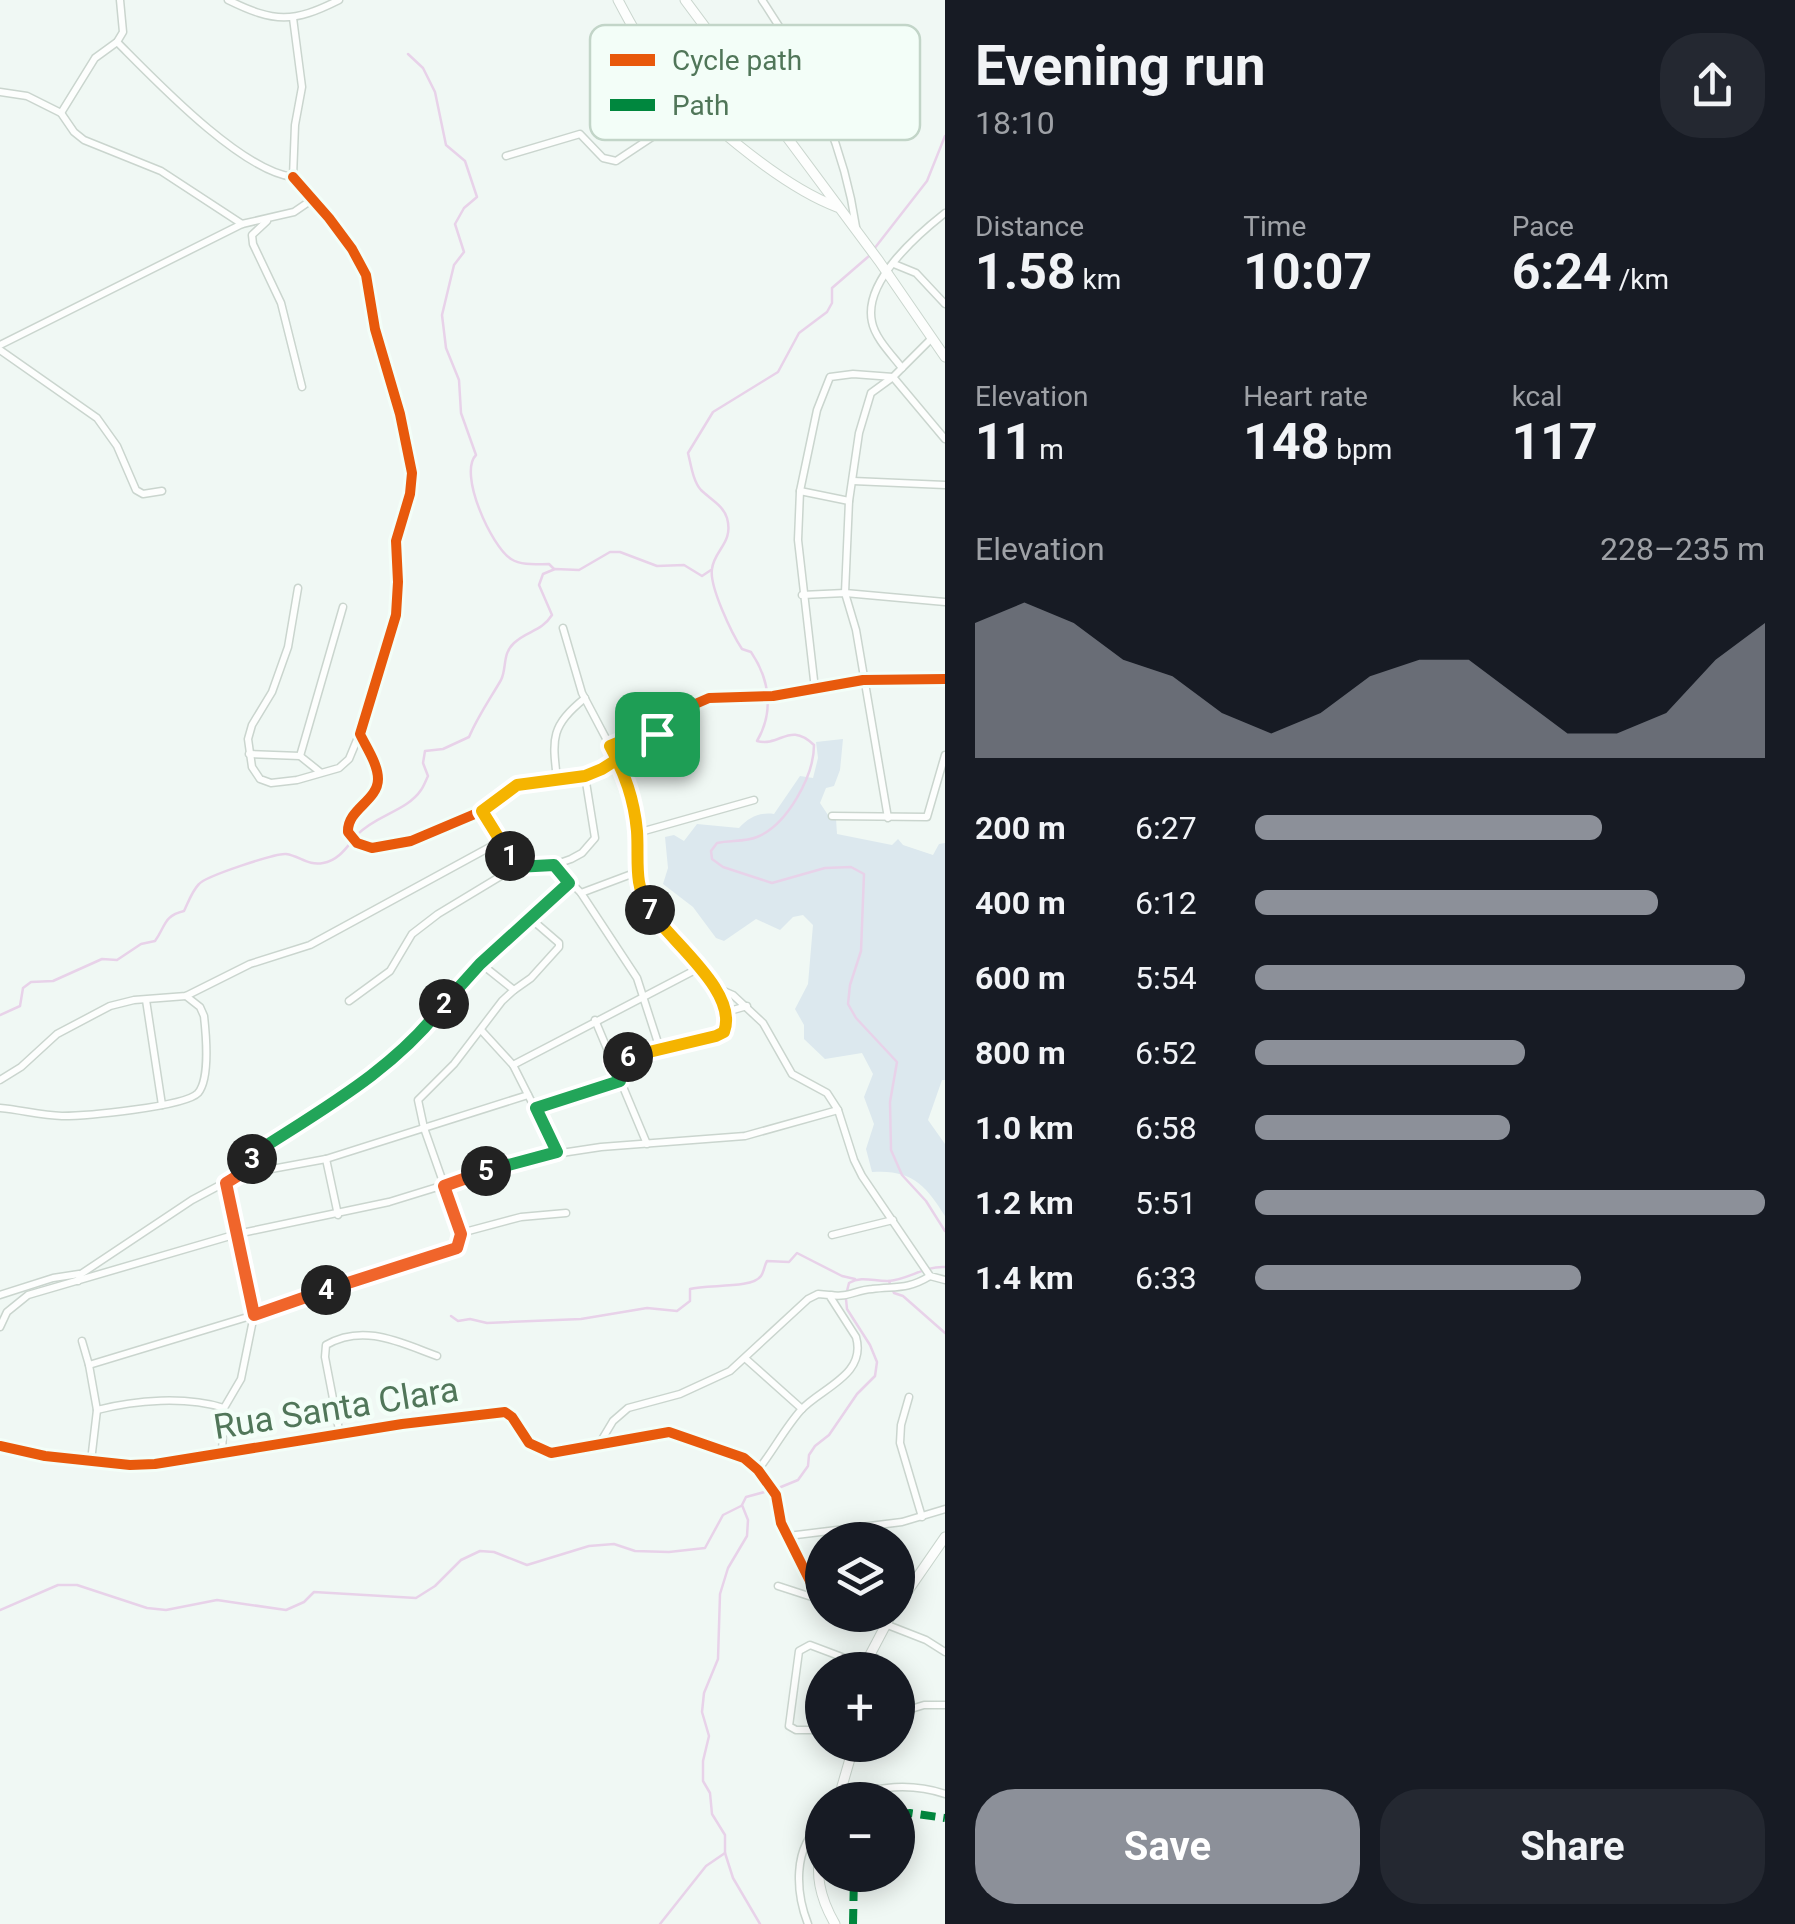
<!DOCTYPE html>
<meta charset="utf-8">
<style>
body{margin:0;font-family:Roboto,sans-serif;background:#242831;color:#f1f3f6;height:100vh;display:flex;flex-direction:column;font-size:38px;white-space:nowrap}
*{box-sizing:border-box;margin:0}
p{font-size:32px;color:#9ea1a6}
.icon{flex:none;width:55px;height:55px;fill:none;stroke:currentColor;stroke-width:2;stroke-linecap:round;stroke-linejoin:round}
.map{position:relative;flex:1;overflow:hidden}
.sheet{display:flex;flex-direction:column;background:#171b24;width:850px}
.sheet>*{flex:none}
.buttons{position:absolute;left:805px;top:1522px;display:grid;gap:20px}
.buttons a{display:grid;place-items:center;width:110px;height:110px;border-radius:50%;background:#171b24;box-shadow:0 5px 25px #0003;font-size:50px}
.pin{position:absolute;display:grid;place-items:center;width:85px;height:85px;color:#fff;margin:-42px;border-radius:20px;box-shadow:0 5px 15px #0006}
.km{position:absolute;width:50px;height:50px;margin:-25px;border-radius:50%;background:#222;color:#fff;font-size:28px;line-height:50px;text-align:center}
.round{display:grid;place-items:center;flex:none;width:105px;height:105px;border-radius:40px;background:#242831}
.overview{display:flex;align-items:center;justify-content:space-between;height:170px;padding:0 30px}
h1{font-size:55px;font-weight:700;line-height:75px}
.figures{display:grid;grid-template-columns:repeat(3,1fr);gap:15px;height:170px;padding:10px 30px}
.figures div{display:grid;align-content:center}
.figures b{font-size:50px;font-weight:700}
.figures small{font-size:28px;font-weight:400}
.figures p{font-size:28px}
.chart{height:280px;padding:20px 30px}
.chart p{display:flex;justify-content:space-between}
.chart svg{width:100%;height:180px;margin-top:10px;fill:#8c9099;opacity:.7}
.action{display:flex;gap:20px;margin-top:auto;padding:20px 30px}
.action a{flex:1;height:115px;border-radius:40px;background:#8c9099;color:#fff;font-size:40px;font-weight:700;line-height:115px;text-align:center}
.action a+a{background:#242831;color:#f1f3f6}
ul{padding:0 30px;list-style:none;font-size:32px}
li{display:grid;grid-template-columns:160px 120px 1fr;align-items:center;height:75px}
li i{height:25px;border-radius:12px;background:#8c9099}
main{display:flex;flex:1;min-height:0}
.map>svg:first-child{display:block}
</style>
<main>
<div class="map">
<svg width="945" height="1924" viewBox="0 0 945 1924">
<rect width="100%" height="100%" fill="#f0f8f4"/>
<!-- green -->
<path fill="#dce8ee" d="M843,739L840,770L834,786L826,788L820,803L830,818L836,819L837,834L892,845L898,839L903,845L933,855L939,844L945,843V1080H942L928,1120L945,1144V1216C926,1185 911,1169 872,1172L866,1149L874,1124L864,1097L873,1074L862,1053L825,1059L804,1039V1025L795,1009L808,984L813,925L803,915L793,917L780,930L756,919L724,941L716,938L693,907L663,884L668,868L665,837L674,835L684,841L697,824L739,828C749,817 760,812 774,814L800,776L813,778L818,758L816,742Z"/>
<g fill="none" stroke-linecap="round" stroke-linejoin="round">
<!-- stream -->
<g stroke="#e8d2e9" stroke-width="2.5">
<path d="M408,54L423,68L435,92L446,145L465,161L477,197L464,208L455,224L464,252L454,265L442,315L446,348L459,380L461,413L476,455C458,473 491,546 511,559C522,566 537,564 549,564L554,569"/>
<polyline points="874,249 927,181 945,136"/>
<path d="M869,256L832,288V303L827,312L799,333L778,372L713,412L688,453C691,465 693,481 701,490C710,499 723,505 727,518C734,543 714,550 712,569C709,586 732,634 742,649L751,652C770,680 774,712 757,741C781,747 789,721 814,745C814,776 787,825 757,837C745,842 730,840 717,843L711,851L712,859L723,867L772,883L825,868L851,867L864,874L861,951L850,985L848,1004L856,1018L897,1062L890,1102L891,1150L902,1175L926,1201L945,1231"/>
<path d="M0,1015L20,1006L23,988L31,982L53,981L102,959L117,960L141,944L155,941C166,926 163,916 184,911C188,903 192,891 199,884C206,876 276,853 286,854C300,856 308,866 323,863C340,860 348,845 358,834C376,815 407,811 421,790C424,786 426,780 428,776L423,763L425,751L443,749L469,737C478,716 490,699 501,680C507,668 502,654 514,643C528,630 541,632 552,615L539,585L543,574L555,569L579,570L610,552H620L657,566L684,565L702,576L711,570"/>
<polyline points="889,1281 894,1293 903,1296 945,1333"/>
<path d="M847,1291L849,1283C862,1275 875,1282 889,1281C909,1279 924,1266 945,1267"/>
<path d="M451,1316L458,1321L470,1319L487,1323L581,1319L647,1308L677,1311L690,1301V1289C707,1284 752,1289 761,1276C764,1272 764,1266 767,1261L789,1262L797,1253L842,1276L855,1279"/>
<polyline points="776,1489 798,1480 808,1466 809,1455 815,1446 829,1435 857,1394 875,1376 877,1362 870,1345 847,1309 846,1299"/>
<polyline points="0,1610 58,1585 77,1585 147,1608 166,1610 217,1600 286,1610 304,1602 314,1592 416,1598 435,1586 461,1560 480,1551 494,1552 527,1565 589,1546 614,1544 635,1551 669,1552 705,1548 723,1515 741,1506"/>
<polyline points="660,1924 706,1866 725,1853"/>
<polyline points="760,1924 733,1878 725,1853 725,1835 712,1814 710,1793 703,1781 703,1761 709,1736 702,1712 704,1693 718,1659 720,1594 728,1568 747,1536 748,1520 742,1505 746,1497 768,1491"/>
</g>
<defs>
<g id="street">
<path d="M228,0C275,23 293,23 339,0"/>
<path d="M762,0C809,69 844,144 856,227"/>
<polyline points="293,18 302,87 295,125 293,177"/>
<path d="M117,42C155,80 241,171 293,177"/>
<polyline points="815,91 831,84 851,65 889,51"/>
<polyline points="0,92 27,96 61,113 95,58 117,42 123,32 120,0"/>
<polyline points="61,113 74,132 84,140 161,171 242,224"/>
<polyline points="506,156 580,134 603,158 616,161 696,108"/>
<path d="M293,177L329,218L352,249L366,275L375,329L400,414L412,473L410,494L396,541L398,582L396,615L360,734C366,747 378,764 378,779C378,801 347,809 348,832L357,843L372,848L411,841L482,811L517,785L585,776L618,761L693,705L709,698L773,696L863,680L945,679"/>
<polyline points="267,221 252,235 253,244 281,303 302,387"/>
<polyline points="894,264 916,273 945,304"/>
<polyline points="0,345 242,224 294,212 313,199"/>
<polyline points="0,350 97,418 117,446 136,490 143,494 162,491"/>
<path d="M902,368C892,355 875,338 872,322C863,282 917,235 945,213"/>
<polyline points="853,481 945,485"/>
<polyline points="800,491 849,501"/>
<polyline points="298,588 288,647 272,692 252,725 248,739 252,767 260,779 271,783 297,780 339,768 349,759 359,735"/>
<polyline points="802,595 845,593 945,602"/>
<polyline points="563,628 582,693 629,782 637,833 637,872 644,901 717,988 733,995 763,1023 792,1074 827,1093 838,1110 854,1160 862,1176 930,1276 945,1280"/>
<polyline points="815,689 798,540 800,491 817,410 830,377 853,374 893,377 945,439"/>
<polyline points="610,746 635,736 655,735"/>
<polyline points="249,754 300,756 320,772"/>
<polyline points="300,756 343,607"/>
<path d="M557,779C552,737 551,726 585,698"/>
<polyline points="482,811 516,867"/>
<polyline points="832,816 927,817 945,755"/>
<polyline points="888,818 856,630 845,593 849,501 859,433 871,393 893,377 932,338"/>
<polyline points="637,833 754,800"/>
<polyline points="554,865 581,893 637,978 660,1049"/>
<polyline points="581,893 637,872"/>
<polyline points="514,990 531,978 559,947 559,943 530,918"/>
<polyline points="146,1000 162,1105"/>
<polyline points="349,1001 390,971 412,934 438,914 516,867 554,865 571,859 582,853 595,838 585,776"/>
<polyline points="726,1012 747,1006"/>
<polyline points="595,1020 647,1144"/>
<polyline points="481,1030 513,1065 557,1152"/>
<polyline points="613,1062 724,1032 726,1012 717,989"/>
<polyline points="513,1065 699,968"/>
<polyline points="0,1080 21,1067 57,1034 110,1006 134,1000 186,996 250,964 310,945 501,841"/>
<path d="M0,1108C21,1110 41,1115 62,1116C84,1116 185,1107 198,1093C210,1079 206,1034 204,1016L200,1007L186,996"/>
<polyline points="536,1108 620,1081"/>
<polyline points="326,1159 338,1215"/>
<polyline points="239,1175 264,1147 360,1085 411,1041 480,963 569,883"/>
<polyline points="461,1233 424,1128 418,1100 454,1064 502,1001 514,990 480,963"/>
<polyline points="461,1233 521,1217 566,1213"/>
<polyline points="832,1235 893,1220"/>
<polyline points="78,1281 81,1274 192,1200 239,1175 326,1159 528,1095"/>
<polyline points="0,1295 53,1278 79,1274"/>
<path d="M831,1295C847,1298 856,1290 872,1289C896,1286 907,1290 930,1276"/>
<polyline points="0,1327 7,1312 28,1295 237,1234 389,1202 535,1157 601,1147 745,1136 838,1110"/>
<polyline points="82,1341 89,1365"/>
<polyline points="746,1359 802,1409"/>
<polyline points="909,1397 901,1425 900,1443 922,1517"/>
<path d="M97,1410C136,1400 185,1396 224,1408"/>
<path d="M340,1435L325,1357L326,1345C364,1323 401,1343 437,1356"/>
<path d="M601,1441L613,1421L628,1408L680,1394L730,1371L808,1299L818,1294L829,1295L856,1337C867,1375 821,1388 801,1410C785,1428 773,1451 758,1470"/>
<polyline points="0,1446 45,1456 130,1465 155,1464 402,1424 505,1412 512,1417 529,1443 551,1453 669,1432 744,1458 758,1470 776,1495 781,1523 819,1599 822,1600"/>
<polyline points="222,1453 224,1408 241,1379 254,1315 226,1183"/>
<polyline points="91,1461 97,1410 89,1365 254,1315 457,1248 462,1240 461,1233"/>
<polyline points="788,1536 902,1522 945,1509"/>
<polyline points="778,1586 818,1599"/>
<polyline points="862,1615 926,1640 945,1652"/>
<polyline points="898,1713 924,1705 945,1705"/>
<polyline points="822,1730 796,1730 789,1726 799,1651 810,1645 863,1665"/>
<path d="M845,1800C875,1785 913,1783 945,1794"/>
<path d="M808,1924C796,1894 792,1846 822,1825"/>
</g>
<g id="secondary">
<path d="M618,0C629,21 640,42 654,61C691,111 779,185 837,207"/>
<polyline points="685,0 879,261 945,357"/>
<polyline points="898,1605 945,1537"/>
<polyline points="862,1670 891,1615"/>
<polyline points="838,1800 854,1745"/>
<path d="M822,1844C814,1873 820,1898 835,1924"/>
</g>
</defs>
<!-- street casing -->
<use href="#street" stroke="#cad5ce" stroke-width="9"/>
<!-- secondary casing -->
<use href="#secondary" stroke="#cad6ce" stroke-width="11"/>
<!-- street -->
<use href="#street" stroke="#fdfefd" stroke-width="6"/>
<!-- secondary -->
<use href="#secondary" stroke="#fdfefd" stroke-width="9"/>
<!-- quiet -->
<g stroke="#00873e" stroke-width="8" stroke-dasharray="15 8" stroke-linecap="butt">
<polyline points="898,1816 910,1813 945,1818"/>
<polyline points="853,1924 854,1875"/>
</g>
<defs>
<g id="cycleway">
<path d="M293,177L329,218L352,249L366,275L375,329L400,414L412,473L410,494L396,541L398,582L396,615L360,734C366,747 378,764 378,779C378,801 347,809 348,832L357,843L372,848L411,841L482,811L517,785L585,776L618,761L693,705L709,698L773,696L863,680L945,679"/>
<polyline points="0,1446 45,1456 130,1465 155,1464 402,1424 505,1412 512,1417 529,1443 551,1453 669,1432 744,1458 758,1470 776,1495 781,1523 819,1599 822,1600"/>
</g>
</defs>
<!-- cycleway casing -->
<use href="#cycleway" stroke="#f3fef8" stroke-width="16"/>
<!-- cycleway -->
<use href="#cycleway" stroke="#e8590c" stroke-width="10"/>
</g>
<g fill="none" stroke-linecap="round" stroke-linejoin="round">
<defs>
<polyline id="split-1" points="510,856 482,811 517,785 585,776 602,769 657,734"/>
<polyline id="split-2" points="444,1004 480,964 569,883 554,865 516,867 510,856"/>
<path id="split-3" d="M252,1159L264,1147C328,1106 398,1066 444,1004"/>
<polyline id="split-4" points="252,1159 239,1175 226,1183 254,1315 326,1290"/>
<polyline id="split-5" points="326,1290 457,1248 461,1234 444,1186 486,1171"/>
<polyline id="split-6" points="486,1171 557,1152 536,1108 620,1081 612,1062 628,1057"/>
<path id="split-7" d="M628,1057L716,1036L724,1032C739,992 671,942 650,910"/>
<path id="split-8" d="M650,910C633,885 639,860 637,831C634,799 625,774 610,746L634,736L657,734"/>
</defs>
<!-- split-1 casing -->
<use href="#split-1" stroke="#fff" stroke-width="20"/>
<!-- split-2 casing -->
<use href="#split-2" stroke="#fff" stroke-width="20"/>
<!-- split-3 casing -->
<use href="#split-3" stroke="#fff" stroke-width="20"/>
<!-- split-4 casing -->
<use href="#split-4" stroke="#fff" stroke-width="20"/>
<!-- split-5 casing -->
<use href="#split-5" stroke="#fff" stroke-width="20"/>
<!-- split-6 casing -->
<use href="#split-6" stroke="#fff" stroke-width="20"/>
<!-- split-7 casing -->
<use href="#split-7" stroke="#fff" stroke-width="20"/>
<!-- split-8 casing -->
<use href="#split-8" stroke="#fff" stroke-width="20"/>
<!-- split-1 -->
<use href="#split-1" stroke="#f5b400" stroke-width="12"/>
<!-- split-2 -->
<use href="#split-2" stroke="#22a559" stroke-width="12"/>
<!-- split-3 -->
<use href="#split-3" stroke="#22a559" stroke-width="12"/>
<!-- split-4 -->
<use href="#split-4" stroke="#f0652b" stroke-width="12"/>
<!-- split-5 -->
<use href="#split-5" stroke="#f0652b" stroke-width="12"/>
<!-- split-6 -->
<use href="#split-6" stroke="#22a559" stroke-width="12"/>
<!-- split-7 -->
<use href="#split-7" stroke="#f5b400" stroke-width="12"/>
<!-- split-8 -->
<use href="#split-8" stroke="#f5b400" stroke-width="12"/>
</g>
<g text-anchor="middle" stroke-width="9" stroke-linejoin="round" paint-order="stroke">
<!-- street labels -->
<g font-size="35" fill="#507659" stroke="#f3fef8">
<text transform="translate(336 1408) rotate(-9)" y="12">Rua Santa Clara</text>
</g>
</g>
<!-- legend -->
<rect x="590" y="25" width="330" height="115" rx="15" fill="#f3fef8" stroke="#c2d5c8" stroke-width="2.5"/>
<rect x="610" y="54" width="45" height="12" fill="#e8590c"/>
<rect x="610" y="99" width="45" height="12" fill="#00873e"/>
<g font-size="28" fill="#507659">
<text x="672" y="70">Cycle path</text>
<text x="672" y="115">Path</text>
</g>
</svg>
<div class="buttons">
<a><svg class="icon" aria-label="layers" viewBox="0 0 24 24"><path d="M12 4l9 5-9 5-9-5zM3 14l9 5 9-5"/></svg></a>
<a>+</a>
<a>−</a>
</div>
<div class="pin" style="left:657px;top:734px;background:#1e9e55"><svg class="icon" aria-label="arrive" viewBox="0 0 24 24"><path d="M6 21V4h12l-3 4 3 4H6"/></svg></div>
<b class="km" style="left:510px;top:856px">1</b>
<b class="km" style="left:444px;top:1004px">2</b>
<b class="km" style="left:252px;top:1159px">3</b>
<b class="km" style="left:326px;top:1290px">4</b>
<b class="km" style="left:486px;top:1171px">5</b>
<b class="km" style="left:628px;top:1057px">6</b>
<b class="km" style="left:650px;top:910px">7</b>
</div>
<section class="sheet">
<div class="overview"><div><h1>Evening run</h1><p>18:10</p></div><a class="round"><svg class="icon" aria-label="share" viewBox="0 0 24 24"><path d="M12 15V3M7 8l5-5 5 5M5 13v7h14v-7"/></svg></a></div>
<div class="figures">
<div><p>Distance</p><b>1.58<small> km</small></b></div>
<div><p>Time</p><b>10:07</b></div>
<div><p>Pace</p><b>6:24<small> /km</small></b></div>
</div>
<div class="figures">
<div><p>Elevation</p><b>11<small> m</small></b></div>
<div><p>Heart rate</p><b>148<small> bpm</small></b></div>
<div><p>kcal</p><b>117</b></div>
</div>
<div class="chart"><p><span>Elevation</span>228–235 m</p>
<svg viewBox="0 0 160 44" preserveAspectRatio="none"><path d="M0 44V11L10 6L20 11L30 20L40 24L50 33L60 38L70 33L80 24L90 20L100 20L110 29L120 38L130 38L140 33L150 20L160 11V44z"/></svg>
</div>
<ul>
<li><b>200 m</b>6:27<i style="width:68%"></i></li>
<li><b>400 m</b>6:12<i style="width:79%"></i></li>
<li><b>600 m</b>5:54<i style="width:96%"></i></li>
<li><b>800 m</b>6:52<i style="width:53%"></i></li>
<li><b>1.0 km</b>6:58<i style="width:50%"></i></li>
<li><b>1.2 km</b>5:51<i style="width:100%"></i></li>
<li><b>1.4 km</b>6:33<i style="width:64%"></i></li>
</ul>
<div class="action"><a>Save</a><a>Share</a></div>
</section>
</main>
